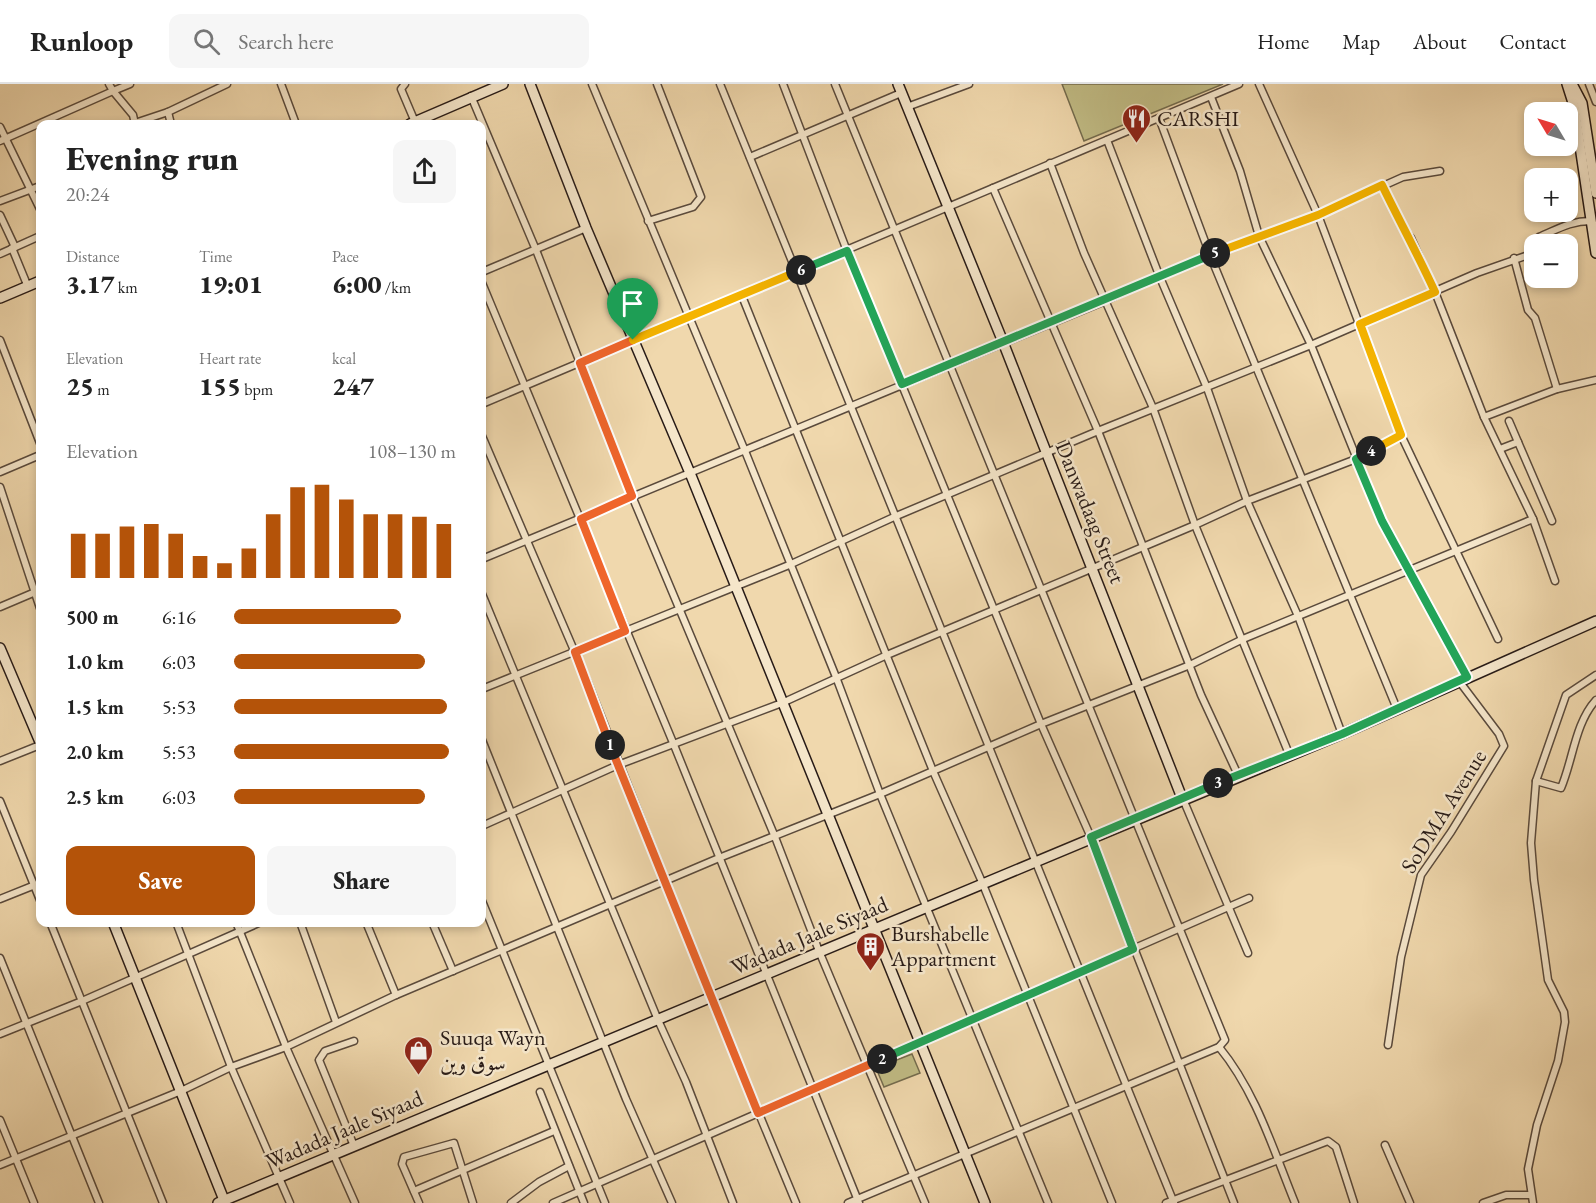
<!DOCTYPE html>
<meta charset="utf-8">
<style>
body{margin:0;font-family:"EB Garamond",Amiri,serif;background:#f6f6f6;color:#222;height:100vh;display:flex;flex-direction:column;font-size:22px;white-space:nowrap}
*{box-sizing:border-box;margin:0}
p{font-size:20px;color:#767676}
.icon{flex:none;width:33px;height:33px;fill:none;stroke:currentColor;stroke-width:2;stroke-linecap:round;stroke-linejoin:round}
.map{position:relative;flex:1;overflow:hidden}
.details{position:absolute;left:36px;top:36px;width:450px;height:807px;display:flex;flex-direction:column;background:#fff;border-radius:12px;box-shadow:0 3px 9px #0003}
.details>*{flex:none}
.needle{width:39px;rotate:308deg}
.fabs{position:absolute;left:1524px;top:18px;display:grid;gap:12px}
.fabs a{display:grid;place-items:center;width:54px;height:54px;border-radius:12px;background:#fff;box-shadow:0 3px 9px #0003;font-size:30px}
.pin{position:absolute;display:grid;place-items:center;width:51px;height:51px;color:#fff;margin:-62px -26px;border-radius:50% 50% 50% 0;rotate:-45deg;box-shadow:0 0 6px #0007}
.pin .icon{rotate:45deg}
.km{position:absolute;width:30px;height:30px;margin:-15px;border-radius:50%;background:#222;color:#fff;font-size:16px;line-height:30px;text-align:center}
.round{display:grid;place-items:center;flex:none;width:63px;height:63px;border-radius:12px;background:#f6f6f6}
.head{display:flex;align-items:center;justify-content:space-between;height:102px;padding:0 30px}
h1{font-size:33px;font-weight:800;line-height:45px}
.figures{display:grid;grid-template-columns:repeat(3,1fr);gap:9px;height:102px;padding:6px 30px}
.figures div{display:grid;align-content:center}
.figures b{font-size:26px;font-weight:800}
.figures small{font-size:16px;font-weight:400}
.figures p{font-size:16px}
.chart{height:168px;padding:12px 30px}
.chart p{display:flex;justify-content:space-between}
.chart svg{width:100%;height:108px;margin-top:6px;stroke:#b45309;stroke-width:6}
.action{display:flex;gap:12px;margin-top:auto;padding:12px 30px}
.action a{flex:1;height:69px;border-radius:12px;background:#b45309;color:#fff;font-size:24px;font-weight:800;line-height:69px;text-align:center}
.action a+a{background:#f6f6f6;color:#222}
ul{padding:0 30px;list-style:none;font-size:20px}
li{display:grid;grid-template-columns:96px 72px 1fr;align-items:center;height:45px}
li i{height:15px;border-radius:8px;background:#b45309}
header{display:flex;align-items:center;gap:36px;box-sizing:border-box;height:84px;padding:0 30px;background:#fff;border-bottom:2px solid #e0e0e0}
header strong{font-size:28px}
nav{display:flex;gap:33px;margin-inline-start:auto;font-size:21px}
.search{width:420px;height:54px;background:#f6f6f6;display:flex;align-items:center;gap:15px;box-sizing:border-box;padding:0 21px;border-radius:12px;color:#767676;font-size:22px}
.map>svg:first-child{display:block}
</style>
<header>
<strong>Runloop</strong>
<div class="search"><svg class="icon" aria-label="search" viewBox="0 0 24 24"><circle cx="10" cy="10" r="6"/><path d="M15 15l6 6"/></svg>Search here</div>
<nav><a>Home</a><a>Map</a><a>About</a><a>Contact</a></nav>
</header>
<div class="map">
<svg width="1596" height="1119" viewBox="0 0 1596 1119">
<rect width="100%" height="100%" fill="#f0d8ad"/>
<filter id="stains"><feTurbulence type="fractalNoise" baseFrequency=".00333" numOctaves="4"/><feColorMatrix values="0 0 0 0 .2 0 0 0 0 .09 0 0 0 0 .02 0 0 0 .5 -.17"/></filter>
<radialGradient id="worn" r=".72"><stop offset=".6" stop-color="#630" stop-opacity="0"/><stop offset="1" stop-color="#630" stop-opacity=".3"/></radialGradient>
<!-- green -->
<g fill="#c1bc85" stroke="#746c4e" stroke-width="1.5">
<polygon points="1062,0 1223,0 1084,57"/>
<polygon points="912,970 920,989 884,1003 876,984"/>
</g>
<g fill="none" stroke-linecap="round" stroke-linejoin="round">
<defs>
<g id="street">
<polyline points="109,0 113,7 130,0"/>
<polyline points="281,0 296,40"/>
<polyline points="405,0 401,5 415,38"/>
<polyline points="592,0 745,367 836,593 880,710 1048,1119"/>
<polyline points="720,0 1174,1119"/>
<polyline points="783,0 847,167 1041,640 1089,749 1234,1119"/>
<polyline points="835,0 1225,956 1219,963 848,1119"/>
<polyline points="1259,0 1318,131 1401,351 1498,555"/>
<polyline points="1589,0 1596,18"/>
<polyline points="471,12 536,166 632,412 775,753 819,867 925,1119"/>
<polyline points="1211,13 1240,87 1259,152 1311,261 1382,437 1467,593"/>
<polyline points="907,23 969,0"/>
<polyline points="168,28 171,40"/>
<polyline points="1159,34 1210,171 1397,625"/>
<polyline points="135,39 168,28 227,0"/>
<polyline points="0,43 40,125"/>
<polyline points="1107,56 1159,191 1207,304 1247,417 1298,532 1342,650"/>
<polyline points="0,57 113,7 133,31 135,40"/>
<polyline points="750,73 901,9"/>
<polyline points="1050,79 1084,169 1153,324 1195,441 1289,670"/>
<polyline points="1382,101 1403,145 1411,154 1435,208 1484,333 1533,435 1555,497"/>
<polyline points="993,104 1098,347 1201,611 1238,691"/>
<polyline points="0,117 40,102"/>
<polyline points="0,131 15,163"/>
<polyline points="648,137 693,123 701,113 657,0"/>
<path d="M1537,160L1539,153C1558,145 1570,137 1591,137"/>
<polyline points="12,164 28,203"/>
<polyline points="0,170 40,152"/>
<polyline points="1514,174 1528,226 1535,234 1557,305"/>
<polyline points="482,188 586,144"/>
<polyline points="482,199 674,661 859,1119"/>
<polyline points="742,212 933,687 982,798 1112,1119"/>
<polyline points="0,256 40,359"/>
<polyline points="482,320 1239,0"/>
<polyline points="1484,333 1557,305 1596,296"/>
<polyline points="1509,337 1552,437"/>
<polyline points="482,352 588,599 711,914 796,1119"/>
<polyline points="1500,365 1518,358"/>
<polyline points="0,388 40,371"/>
<polyline points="0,403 40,524"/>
<polyline points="482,475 1105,217 1159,191 1318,131 1403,93 1440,87"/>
<polyline points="482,510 658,936 686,998 733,1119"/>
<polyline points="0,523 40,506"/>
<polyline points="482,605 789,481 894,433 1098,347 1311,261 1477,189 1534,169"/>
<polyline points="482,656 626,1015 672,1119"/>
<polyline points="0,677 40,661"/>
<path d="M1536,697L1561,704C1573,676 1575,639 1596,616"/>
<polyline points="1183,715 1248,869"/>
<polyline points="0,717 40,816"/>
<polyline points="482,742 618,681 782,619 887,571 1195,441 1247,417 1356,375 1401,351"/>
<polyline points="0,815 40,799"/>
<polyline points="482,817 605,1119"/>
<polyline points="50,838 163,1119"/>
<polyline points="176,838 231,983 290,1119"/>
<polyline points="236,838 286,963 355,1119"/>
<polyline points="300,838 336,938"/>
<polyline points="366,838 396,911"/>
<polyline points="432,838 453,887"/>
<polyline points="0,874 99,1119"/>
<polyline points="0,950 82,917 261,838"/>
<polyline points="1388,961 1401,873 1421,791 1451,748 1504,662 1499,650 1459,597"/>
<path d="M1219,963C1256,1008 1273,1065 1295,1119"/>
<polyline points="540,1008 584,1119"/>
<polyline points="0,1036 34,1119"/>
<polyline points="1385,1061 1410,1119"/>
<polyline points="354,1062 319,976 325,967 354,957"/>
<polyline points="0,1081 181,1007 231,983 286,963 396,911 719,774 880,710 1041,640 1190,581 1243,555 1533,435"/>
<polyline points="414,1107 554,1047"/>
<polyline points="419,1119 402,1080 404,1073 454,1059 473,1119"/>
<polyline points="511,1119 539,1098 569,1082"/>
<polyline points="553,1119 1249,814"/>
<polyline points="1166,1119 1328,1057 1336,1063 1354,1119"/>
<polyline points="1483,1119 1506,1111 1531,1111"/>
<polyline points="1533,1119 1528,1085 1537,1041 1558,977 1565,938 1564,928 1548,896 1534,796 1531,759 1536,697 1566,611 1596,591"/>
</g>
<g id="secondary">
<polyline points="530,0 586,144 690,389 985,1119"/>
<polyline points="898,0 1003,258 1182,714"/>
<polyline points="1567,0 1574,22 1596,169"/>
<polyline points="1572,0 1582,19 1596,109"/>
<polyline points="410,40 503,0"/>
<polyline points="0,214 40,197"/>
<polyline points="0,564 40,658"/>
<polyline points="113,838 224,1116"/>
<polyline points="218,1119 1342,650 1596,537"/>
</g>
</defs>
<!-- street casing -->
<use href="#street" stroke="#5a4a3c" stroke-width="9"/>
<!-- secondary casing -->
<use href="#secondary" stroke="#281b17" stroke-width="12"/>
<!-- street -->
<use href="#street" stroke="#f5e6ca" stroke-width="6"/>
<!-- secondary -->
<use href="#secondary" stroke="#f5e6ca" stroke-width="9"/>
</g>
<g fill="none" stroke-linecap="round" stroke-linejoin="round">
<defs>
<polyline id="split-1" points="610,661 575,568 625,547 581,435 632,412 580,279 633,256"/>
<polyline id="split-2" points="610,661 758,1029 882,975"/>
<polyline id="split-3" points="882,975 1133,865 1091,753 1218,699"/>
<polyline id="split-4" points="1218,699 1342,650 1467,593 1382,437 1356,375 1371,367"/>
<path id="split-5" d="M1215,169L1318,131L1382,101C1400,138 1418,171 1435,208L1360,240L1401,351L1371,367"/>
<polyline id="split-6" points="801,186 847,167 902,300 1215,169"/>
<polyline id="split-7" points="633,256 801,186"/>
</defs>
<!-- split-1 casing -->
<use href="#split-1" stroke="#fff" stroke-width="12"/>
<!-- split-2 casing -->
<use href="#split-2" stroke="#fff" stroke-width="12"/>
<!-- split-3 casing -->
<use href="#split-3" stroke="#fff" stroke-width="12"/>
<!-- split-4 casing -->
<use href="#split-4" stroke="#fff" stroke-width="12"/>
<!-- split-5 casing -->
<use href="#split-5" stroke="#fff" stroke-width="12"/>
<!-- split-6 casing -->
<use href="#split-6" stroke="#fff" stroke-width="12"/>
<!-- split-7 casing -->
<use href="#split-7" stroke="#fff" stroke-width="12"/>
<!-- split-1 -->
<use href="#split-1" stroke="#f0652b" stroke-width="8"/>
<!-- split-2 -->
<use href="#split-2" stroke="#f0652b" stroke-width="8"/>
<!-- split-3 -->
<use href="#split-3" stroke="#22a559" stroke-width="8"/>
<!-- split-4 -->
<use href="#split-4" stroke="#22a559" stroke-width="8"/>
<!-- split-5 -->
<use href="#split-5" stroke="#f5b400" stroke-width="8"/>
<!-- split-6 -->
<use href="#split-6" stroke="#22a559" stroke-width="8"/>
<!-- split-7 -->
<use href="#split-7" stroke="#f5b400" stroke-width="8"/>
</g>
<!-- icons -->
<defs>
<symbol id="restaurant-pin" viewBox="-11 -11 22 30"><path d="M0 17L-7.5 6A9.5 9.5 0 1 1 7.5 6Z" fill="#8f2418" stroke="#f5e6ca"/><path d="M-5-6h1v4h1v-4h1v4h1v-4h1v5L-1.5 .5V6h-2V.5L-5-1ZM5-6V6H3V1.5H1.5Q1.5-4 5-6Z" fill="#fff"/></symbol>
<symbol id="building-pin" viewBox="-11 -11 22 30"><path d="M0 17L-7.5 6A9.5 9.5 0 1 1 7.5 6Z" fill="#8f2418" stroke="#f5e6ca"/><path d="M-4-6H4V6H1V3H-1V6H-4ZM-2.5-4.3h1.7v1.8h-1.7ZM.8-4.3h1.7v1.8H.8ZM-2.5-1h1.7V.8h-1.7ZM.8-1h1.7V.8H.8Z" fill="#fff"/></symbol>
<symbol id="shop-pin" viewBox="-11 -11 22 30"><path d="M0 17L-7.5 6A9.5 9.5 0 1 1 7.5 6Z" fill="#8f2418" stroke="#f5e6ca"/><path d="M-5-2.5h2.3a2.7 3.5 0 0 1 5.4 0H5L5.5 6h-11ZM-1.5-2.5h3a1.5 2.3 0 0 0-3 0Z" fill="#fff"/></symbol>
</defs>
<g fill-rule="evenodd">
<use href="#restaurant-pin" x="1120" y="18" width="33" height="45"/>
<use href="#building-pin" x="854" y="846" width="33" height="45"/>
<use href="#shop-pin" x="402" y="950" width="33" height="45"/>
</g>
<g text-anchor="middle" stroke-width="5" stroke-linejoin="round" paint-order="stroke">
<!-- poi labels -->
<g font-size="22" fill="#281b17" stroke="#f5e6ca" text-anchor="start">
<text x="1157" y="42">CARSHI</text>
<text x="891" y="857">Burshabelle<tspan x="891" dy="25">Appartment</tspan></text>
<text x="440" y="961">Suuqa Wayn<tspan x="440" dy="25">سوق وين</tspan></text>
</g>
<!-- street labels -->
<g font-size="22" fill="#281b17" stroke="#f5e6ca">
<text transform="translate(1091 428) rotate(68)" y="8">Danwadaag Street</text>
<text transform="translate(1443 727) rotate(-58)" y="8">SoDMA Avenue</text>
<text transform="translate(809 851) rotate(-23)" y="8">Wadada Jaale Siyaad</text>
<text transform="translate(344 1045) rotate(-23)" y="8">Wadada Jaale Siyaad</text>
</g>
</g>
<rect width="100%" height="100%" filter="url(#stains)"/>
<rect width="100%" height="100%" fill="url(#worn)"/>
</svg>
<div class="fabs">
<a><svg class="needle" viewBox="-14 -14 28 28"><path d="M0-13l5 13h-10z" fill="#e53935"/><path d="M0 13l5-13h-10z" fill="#767676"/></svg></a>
<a>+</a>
<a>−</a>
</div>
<div class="pin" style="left:633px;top:256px;background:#1e9e55"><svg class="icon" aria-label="arrive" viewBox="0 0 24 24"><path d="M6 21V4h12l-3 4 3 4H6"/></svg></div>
<b class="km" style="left:610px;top:661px">1</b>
<b class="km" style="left:882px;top:975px">2</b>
<b class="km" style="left:1218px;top:699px">3</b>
<b class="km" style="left:1371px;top:367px">4</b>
<b class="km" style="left:1215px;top:169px">5</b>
<b class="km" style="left:801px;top:186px">6</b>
<section class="details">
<div class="head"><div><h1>Evening run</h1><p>20:24</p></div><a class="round"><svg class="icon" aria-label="share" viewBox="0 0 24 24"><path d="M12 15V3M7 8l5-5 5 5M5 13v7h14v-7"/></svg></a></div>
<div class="figures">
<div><p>Distance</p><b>3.17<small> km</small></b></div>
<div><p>Time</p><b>19:01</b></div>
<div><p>Pace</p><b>6:00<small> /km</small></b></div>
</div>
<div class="figures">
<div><p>Elevation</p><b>25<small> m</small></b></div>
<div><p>Heart rate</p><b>155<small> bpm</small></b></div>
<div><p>kcal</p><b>247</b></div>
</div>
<div class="chart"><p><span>Elevation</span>108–130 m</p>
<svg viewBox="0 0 160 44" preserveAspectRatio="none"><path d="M5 44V26M15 44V26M25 44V23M35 44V22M45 44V26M55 44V35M65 44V38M75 44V32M85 44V18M95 44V7M105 44V6M115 44V12M125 44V18M135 44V18M145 44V19M155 44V22"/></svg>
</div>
<ul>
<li><b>500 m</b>6:16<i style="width:75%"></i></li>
<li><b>1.0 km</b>6:03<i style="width:86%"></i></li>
<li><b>1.5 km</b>5:53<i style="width:96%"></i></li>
<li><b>2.0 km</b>5:53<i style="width:97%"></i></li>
<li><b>2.5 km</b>6:03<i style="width:86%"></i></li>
</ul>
<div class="action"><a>Save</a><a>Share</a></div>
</section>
</div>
